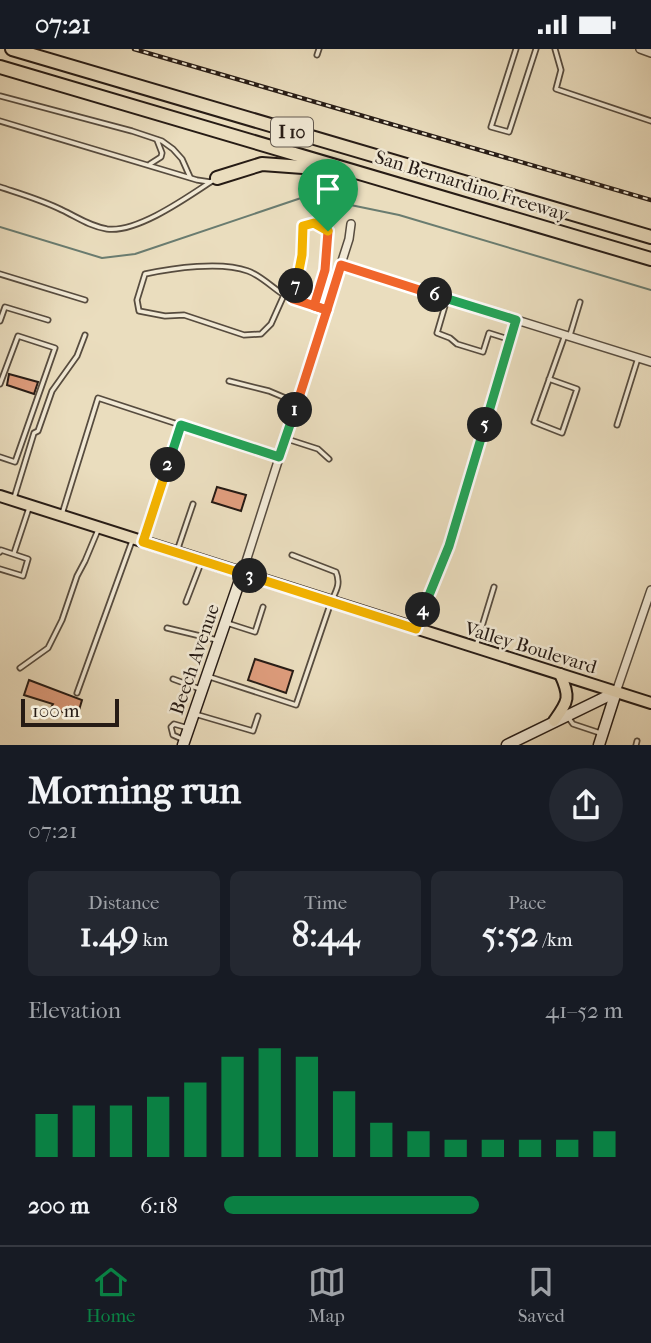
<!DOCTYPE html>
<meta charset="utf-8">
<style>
body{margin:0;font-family:"IM FELL French Canon",serif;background:#242831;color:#f1f3f6;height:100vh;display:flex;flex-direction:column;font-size:26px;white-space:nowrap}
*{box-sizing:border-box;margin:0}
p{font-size:23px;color:#9ea1a6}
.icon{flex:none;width:38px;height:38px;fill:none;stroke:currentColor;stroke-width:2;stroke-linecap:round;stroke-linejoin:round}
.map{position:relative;height:696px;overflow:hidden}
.drawer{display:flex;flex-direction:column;background:#171b24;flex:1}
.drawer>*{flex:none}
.scale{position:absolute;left:21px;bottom:18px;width:98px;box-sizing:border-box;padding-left:7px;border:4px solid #261b15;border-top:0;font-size:19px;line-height:24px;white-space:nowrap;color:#261b15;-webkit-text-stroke:5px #f1e9d5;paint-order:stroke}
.pin{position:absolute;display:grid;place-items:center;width:60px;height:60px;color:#fff;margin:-72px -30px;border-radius:50% 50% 50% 0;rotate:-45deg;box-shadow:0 0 7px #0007}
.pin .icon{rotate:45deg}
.km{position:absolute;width:35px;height:35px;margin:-18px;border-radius:50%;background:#222;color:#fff;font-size:19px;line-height:35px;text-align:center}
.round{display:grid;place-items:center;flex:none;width:74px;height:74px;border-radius:37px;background:#242831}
.overview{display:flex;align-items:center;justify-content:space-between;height:119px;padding:0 28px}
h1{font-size:38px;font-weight:700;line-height:52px}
.figures{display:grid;grid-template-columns:repeat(3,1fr);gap:10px;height:119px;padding:7px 28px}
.figures div{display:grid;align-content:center;border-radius:10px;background:#242831;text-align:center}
.figures b{font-size:35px;font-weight:700}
.figures small{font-size:19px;font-weight:400}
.figures p{font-size:19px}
.chart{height:196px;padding:14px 28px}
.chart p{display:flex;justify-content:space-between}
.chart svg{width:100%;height:126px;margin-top:7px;stroke:#0b8043;stroke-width:6}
ul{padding:0 28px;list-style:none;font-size:23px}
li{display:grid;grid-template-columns:112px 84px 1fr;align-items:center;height:52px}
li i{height:18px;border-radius:9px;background:#0b8043}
.status{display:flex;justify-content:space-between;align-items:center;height:49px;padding:0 35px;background:#171b24;direction:ltr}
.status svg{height:19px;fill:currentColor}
.dock{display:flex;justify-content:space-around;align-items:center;height:98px;border-top:2px solid #363941;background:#171b24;font-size:19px;color:#9ea1a6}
.dock a{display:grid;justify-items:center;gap:4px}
.dock .selected{color:#0b8043}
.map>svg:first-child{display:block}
</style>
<div class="status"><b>07:21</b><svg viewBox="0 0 49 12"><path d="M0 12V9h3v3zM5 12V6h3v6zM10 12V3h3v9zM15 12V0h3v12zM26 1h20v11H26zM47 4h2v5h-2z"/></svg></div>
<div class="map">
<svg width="651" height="696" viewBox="0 0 651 696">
<rect width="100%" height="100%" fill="#eaddbe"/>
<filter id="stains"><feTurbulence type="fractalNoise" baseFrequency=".00286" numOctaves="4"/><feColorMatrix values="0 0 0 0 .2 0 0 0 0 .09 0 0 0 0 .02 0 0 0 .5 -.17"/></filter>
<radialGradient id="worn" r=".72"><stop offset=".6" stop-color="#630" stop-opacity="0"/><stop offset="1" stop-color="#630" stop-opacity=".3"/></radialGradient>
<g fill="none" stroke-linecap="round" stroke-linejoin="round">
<!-- stream -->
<polyline stroke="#6a7c70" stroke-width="2" points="0,178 102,209 135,205 307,147 399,166 651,241"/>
</g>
<!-- building -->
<g fill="#df9d7d" stroke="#261b15" stroke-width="2">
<polygon points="9,325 38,333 34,345 7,336"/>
<polygon points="217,438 246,446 241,462 212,453"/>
<polygon points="255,610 293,622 286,644 248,631"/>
<polygon points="29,631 82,651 77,668 51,659 53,655 24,646"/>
</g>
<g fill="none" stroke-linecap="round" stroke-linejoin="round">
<defs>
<g id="lane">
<polyline points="516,0 491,78 509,83 536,0"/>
<polyline points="555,0 561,21 556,40 651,72"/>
<polyline points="317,6 319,0"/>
<polyline points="0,47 132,82 162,92 173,100 182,110 190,128"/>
<polyline points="0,72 197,131 210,133"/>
<polyline points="150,115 161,108 162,104 157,91"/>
<path d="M0,138C21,145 42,151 62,161C77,168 89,177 107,180C138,184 189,147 215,130"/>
<polyline points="0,225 85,251"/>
<path d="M284,246C273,239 260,226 248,222C221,212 173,219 145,225L137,251L139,262L165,267L184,266L244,286L261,285L271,275L284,246L325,260"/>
<polyline points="293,250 302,206 303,177 314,174 328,182 325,221 314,257"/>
<polyline points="447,250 437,284 450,289 457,295 483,303 489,284 511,291"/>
<polyline points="0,272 5,258 48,271"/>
<polyline points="570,286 580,253"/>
<polyline points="549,330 577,340 562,384 534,373 565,286"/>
<polyline points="229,332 269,342 295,353"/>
<polyline points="0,335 18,287 55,299 15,413 0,408"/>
<polyline points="617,376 638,309"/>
<polyline points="287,390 318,400 329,410"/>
<polyline points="14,449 34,384 38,382 52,342 77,307 85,286"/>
<polyline points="62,465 98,349 278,408"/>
<polyline points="143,491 181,376"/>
<polyline points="177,502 193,455"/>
<polyline points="0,503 1,501 28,510 23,527 0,520"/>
<polyline points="14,504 29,459"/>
<polyline points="186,553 201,514"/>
<polyline points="227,574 255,583 263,558"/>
<polyline points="417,578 449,497 516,272"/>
<polyline points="167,579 217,591"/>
<polyline points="476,597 494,538"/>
<polyline points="20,619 48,599 62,571 77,527 85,512 98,481"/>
<path d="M210,628L296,656L331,553C336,542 341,535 336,523L292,506"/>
<polyline points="173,630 200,640"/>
<polyline points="77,644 132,492"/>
<polyline points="195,665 253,682 258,667"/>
<polyline points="568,668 573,675 600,684"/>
<polyline points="182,690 173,686 171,678 174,675 188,679"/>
<polyline points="636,696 637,692"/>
</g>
<g id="street">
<polyline points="640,0 651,4"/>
<polyline points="341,216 651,313"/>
<polyline points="242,525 349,190 351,175"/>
<polyline points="616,643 651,541"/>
</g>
<g id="secondary">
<polyline points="183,696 242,525"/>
<polyline points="507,696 616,643"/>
<polyline points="599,696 616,643"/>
</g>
<g id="primary">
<polyline points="0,447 651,654"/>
<path d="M554,672C568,652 571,649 560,625"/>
</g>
<g id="highway">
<polyline points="12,0 651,188"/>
<polyline points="0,18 651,210"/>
<polyline points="217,129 262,115 330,120"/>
</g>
</defs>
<!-- lane casing -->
<use href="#lane" stroke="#574c3f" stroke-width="7"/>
<!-- street casing -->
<use href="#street" stroke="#574c3f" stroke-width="10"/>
<!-- secondary casing -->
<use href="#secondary" stroke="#261b15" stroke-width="13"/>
<!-- primary casing -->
<use href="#primary" stroke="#261b15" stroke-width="14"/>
<!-- highway casing -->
<use href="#highway" stroke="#261b15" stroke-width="16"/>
<!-- lane -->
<use href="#lane" stroke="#f1e9d5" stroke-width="3.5"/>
<!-- street -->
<use href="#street" stroke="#f1e9d5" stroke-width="7"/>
<!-- secondary -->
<use href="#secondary" stroke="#f1e9d5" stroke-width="10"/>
<!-- primary -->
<use href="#primary" stroke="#eaddbe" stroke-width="10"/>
<!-- highway -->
<use href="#highway" stroke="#eaddbe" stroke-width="12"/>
<defs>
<polyline id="rail" points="134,0 651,151"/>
</defs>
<!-- rail casing -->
<use href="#rail" stroke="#261b15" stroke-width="4.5"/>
<!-- rail -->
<use href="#rail" stroke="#f1e9d5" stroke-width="2" stroke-dasharray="5" stroke-linecap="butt"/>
</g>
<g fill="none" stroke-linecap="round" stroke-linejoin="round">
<defs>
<polyline id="split-1" points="295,361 327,261 314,257 325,221 328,182"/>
<polyline id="split-2" points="168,416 181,376 279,408 295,361"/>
<polyline id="split-3" points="168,416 143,493 250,527"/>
<polyline id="split-4" points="250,527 416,580 423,561"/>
<polyline id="split-5" points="423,561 449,497 485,376"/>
<polyline id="split-6" points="435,246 516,271 485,376"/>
<polyline id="split-7" points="296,237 293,250 327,261 341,216 435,246"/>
<polyline id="split-8" points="296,237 302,206 303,177 314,174 328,182"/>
</defs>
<!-- split-1 casing -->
<use href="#split-1" stroke="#fff" stroke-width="14"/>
<!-- split-2 casing -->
<use href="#split-2" stroke="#fff" stroke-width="14"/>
<!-- split-3 casing -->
<use href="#split-3" stroke="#fff" stroke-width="14"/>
<!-- split-4 casing -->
<use href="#split-4" stroke="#fff" stroke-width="14"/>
<!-- split-5 casing -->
<use href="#split-5" stroke="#fff" stroke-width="14"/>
<!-- split-6 casing -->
<use href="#split-6" stroke="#fff" stroke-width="14"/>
<!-- split-7 casing -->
<use href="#split-7" stroke="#fff" stroke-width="14"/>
<!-- split-8 casing -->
<use href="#split-8" stroke="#fff" stroke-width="14"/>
<!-- split-1 -->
<use href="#split-1" stroke="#f0652b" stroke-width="9"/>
<!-- split-2 -->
<use href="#split-2" stroke="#22a559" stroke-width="9"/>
<!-- split-3 -->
<use href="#split-3" stroke="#f5b400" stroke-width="9"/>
<!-- split-4 -->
<use href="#split-4" stroke="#f5b400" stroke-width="9"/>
<!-- split-5 -->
<use href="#split-5" stroke="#22a559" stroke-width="9"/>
<!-- split-6 -->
<use href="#split-6" stroke="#22a559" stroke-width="9"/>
<!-- split-7 -->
<use href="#split-7" stroke="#f0652b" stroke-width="9"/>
<!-- split-8 -->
<use href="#split-8" stroke="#f5b400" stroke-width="9"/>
</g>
<g text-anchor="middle" stroke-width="5" stroke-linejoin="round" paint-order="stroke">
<!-- shield labels -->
<rect fill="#f1e9d5" stroke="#63594f" stroke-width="2" x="271" y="68.5" width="42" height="29" rx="5"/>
<g font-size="18" font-weight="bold" fill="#261b15">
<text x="292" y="89">I 10</text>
</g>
<!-- street labels -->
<g font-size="19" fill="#261b15" stroke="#f1e9d5">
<text transform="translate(472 136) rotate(17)" y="7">San Bernardino Freeway</text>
<text transform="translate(531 598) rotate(17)" y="7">Valley Boulevard</text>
<text transform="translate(194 610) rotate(-71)" y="7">Beech Avenue</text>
</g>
</g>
<rect width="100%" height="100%" filter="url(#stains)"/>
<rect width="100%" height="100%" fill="url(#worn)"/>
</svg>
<div class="scale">100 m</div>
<div class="pin" style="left:328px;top:182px;background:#1e9e55"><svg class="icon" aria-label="arrive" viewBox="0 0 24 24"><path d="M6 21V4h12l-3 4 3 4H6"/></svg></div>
<b class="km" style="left:295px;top:361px">1</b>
<b class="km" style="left:168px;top:416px">2</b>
<b class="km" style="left:250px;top:527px">3</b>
<b class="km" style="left:423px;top:561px">4</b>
<b class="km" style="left:485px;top:376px">5</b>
<b class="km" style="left:435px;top:246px">6</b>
<b class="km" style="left:296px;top:237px">7</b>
</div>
<section class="drawer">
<div class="overview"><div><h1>Morning run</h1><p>07:21</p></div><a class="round"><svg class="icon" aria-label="share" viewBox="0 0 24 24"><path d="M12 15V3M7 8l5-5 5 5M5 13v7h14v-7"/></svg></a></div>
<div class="figures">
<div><p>Distance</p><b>1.49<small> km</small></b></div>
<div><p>Time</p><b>8:44</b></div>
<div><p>Pace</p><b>5:52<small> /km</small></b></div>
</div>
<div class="chart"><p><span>Elevation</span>41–52 m</p>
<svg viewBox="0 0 160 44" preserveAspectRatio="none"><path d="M5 44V29M15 44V26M25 44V26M35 44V23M45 44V18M55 44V9M65 44V6M75 44V9M85 44V21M95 44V32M105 44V35M115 44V38M125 44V38M135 44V38M145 44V38M155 44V35"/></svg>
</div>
<ul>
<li><b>200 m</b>6:18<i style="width:64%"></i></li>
</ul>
</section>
<nav class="dock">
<a class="selected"><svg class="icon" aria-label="home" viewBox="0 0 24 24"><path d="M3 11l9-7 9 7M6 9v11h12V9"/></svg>Home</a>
<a><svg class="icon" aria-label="map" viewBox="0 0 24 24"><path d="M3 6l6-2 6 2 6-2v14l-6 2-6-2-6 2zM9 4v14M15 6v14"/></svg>Map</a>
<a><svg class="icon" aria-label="saved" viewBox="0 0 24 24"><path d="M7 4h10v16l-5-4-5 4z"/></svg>Saved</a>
</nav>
